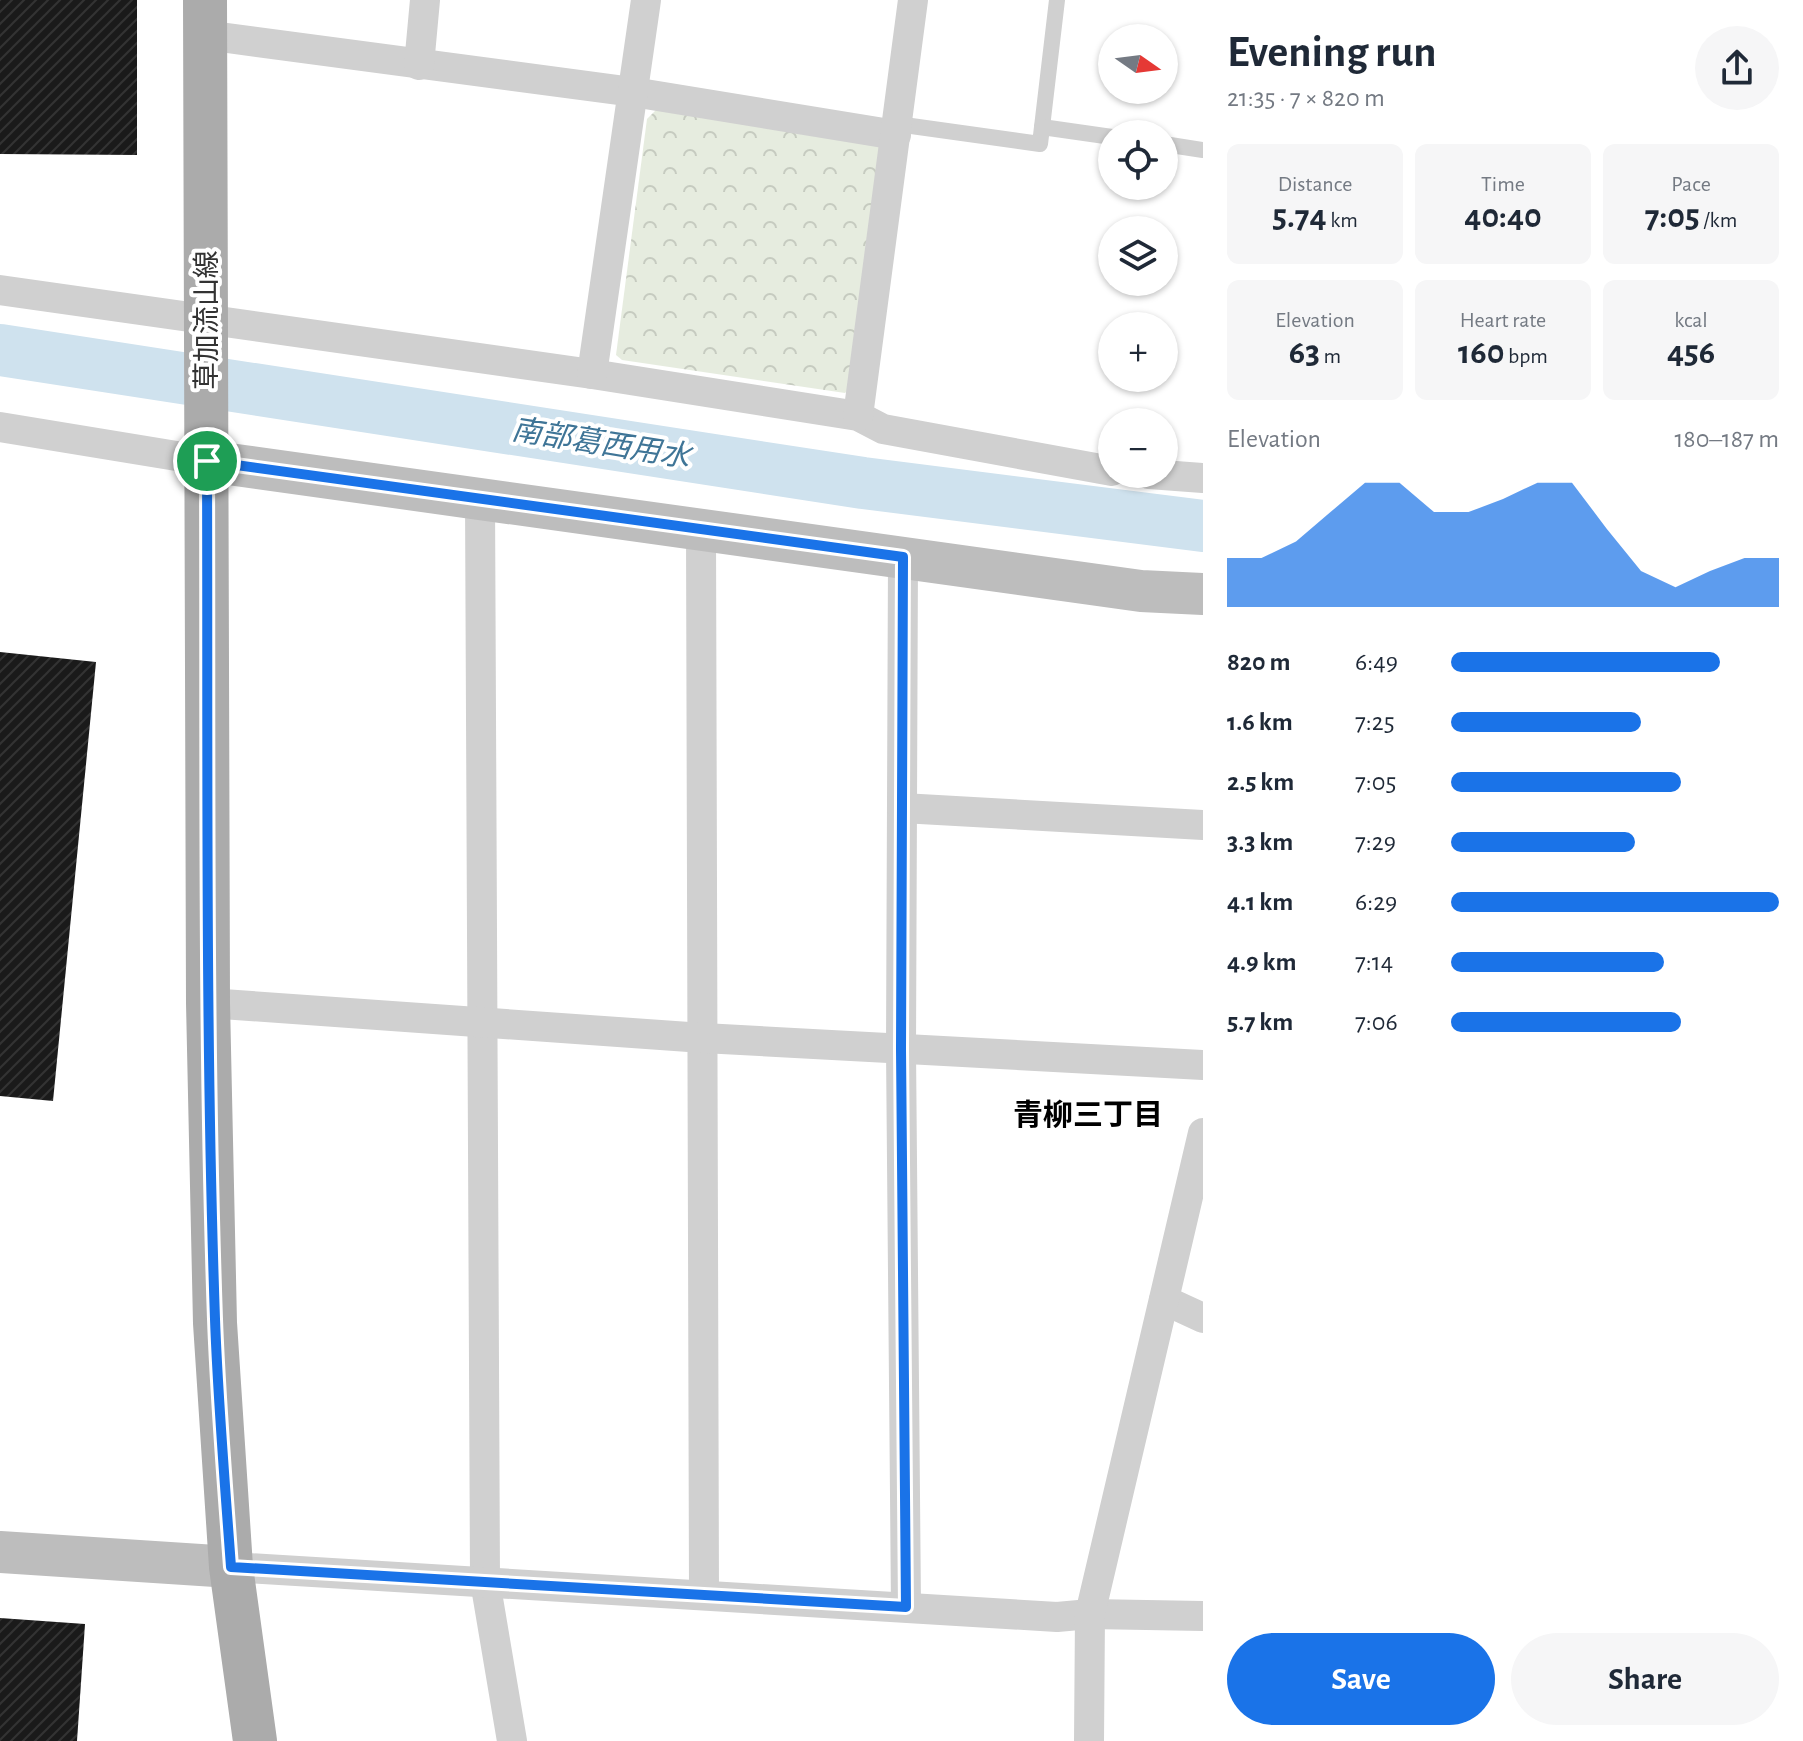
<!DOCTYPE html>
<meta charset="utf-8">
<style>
body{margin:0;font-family:"Alegreya Sans","Noto Sans JP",sans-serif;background:#f6f6f7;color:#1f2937;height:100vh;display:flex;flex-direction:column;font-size:30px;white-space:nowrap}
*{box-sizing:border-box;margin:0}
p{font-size:26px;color:#747a83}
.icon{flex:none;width:44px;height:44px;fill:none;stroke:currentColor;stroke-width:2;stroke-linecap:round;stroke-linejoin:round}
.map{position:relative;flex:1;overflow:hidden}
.drawer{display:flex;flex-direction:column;background:#fff;width:600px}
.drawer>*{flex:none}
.needle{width:52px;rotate:104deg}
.controls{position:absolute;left:1098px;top:24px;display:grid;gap:16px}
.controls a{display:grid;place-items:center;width:80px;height:80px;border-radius:50%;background:#fff;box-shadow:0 2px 6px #0004;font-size:40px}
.pin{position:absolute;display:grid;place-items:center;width:68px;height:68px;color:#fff;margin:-34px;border:4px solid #fff;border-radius:50%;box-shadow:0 2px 8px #0007}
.round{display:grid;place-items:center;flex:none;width:84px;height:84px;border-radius:42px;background:#f6f6f7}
.summary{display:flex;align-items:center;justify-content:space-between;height:136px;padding:0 24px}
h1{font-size:44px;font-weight:600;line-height:60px}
.metrics{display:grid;grid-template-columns:repeat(3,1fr);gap:12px;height:136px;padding:8px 24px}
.metrics div{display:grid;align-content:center;border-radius:12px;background:#f6f6f7;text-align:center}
.metrics b{font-size:34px;font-weight:600}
.metrics small{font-size:22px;font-weight:400}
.metrics p{font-size:22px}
.chart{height:224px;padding:16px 24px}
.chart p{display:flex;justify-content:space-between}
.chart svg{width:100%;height:144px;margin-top:8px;fill:#1a73e8;opacity:.7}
.cta{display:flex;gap:16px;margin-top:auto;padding:16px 24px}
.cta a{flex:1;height:92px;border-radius:48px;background:#1a73e8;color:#fff;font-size:32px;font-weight:600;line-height:92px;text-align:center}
.cta a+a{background:#f6f6f7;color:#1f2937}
ul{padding:0 24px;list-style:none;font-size:26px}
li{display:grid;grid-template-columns:128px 96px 1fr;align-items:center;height:60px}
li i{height:20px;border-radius:10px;background:#1a73e8}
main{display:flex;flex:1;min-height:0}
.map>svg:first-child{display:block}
</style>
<main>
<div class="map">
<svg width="1203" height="1741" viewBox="0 0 1203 1741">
<defs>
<pattern id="park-crowns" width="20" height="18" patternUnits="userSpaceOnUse" patternTransform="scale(2)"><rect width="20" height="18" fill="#e6ecdf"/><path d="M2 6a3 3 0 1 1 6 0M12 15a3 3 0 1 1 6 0" fill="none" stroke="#c6cbc0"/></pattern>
<pattern id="building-hatch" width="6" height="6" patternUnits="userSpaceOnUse" patternTransform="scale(2)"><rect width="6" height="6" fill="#1a1a1a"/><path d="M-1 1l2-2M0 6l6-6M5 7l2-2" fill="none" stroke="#333"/></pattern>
</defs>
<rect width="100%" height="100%" fill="#fff"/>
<!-- park -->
<polygon fill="url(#park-crowns)" points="658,108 887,143 852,386 845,393 622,360 616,355 647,119"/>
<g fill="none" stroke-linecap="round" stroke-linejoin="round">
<!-- river -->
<polyline stroke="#cfe2ee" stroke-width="52" points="0,350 863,483 1203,526"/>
</g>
<!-- building -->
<g fill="url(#building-hatch)">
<polygon points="0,0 137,0 137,155 0,154"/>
<polygon points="0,652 96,662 53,1101 0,1096"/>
<polygon points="0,1618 85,1624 77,1741 0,1741"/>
</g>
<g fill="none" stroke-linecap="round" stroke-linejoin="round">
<!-- lane -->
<g stroke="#d0d0d0" stroke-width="16">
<polyline points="897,124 1040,144 1057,0"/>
<polyline points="1042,127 1112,137"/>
<polyline points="1164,144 1203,150"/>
</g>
<!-- street -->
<g stroke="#d0d0d0" stroke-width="30">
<polyline points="205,35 633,92 896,135"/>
<polyline points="419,65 425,0"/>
<polyline points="0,290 592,374 858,416 883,429 1112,471"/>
<polyline points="592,374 646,0"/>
<polyline points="858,416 913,0"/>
<polyline points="0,427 207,461"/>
<polyline points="1149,474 1203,478"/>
<polyline points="480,498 485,1581 512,1741"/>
<polyline points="701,529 704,1595"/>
<polyline points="903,557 901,1049 906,1607"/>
<polyline points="902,808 1203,825"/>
<polyline points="208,1003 703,1038 1203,1065"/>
<polyline points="1164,1300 1203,1318"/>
<polyline points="231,1567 1057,1617 1090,1614 1203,1616"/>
<polyline points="1089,1741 1090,1614 1203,1133"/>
</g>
<!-- secondary -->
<g stroke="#bdbdbd" stroke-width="42">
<polyline points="207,461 1141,591 1203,594"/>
<polyline points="0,1552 231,1567"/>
</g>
<!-- primary -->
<polyline stroke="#ababab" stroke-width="44" points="205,0 208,1003 215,1323 231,1567 255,1741"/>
</g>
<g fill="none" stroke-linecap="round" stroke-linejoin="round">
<defs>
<path id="route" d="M207,461L903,557L901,1049L906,1607L231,1567C225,1484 218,1402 215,1319C205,1033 208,747 207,461Z"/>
</defs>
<!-- route casing -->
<use href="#route" stroke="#fff" stroke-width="16"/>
<!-- route -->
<use href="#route" stroke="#1a73e8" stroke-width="10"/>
</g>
<g text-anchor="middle" stroke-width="8" stroke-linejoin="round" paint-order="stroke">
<!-- street labels -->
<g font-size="28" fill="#333" stroke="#fff">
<text transform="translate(206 320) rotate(-90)" y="10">草加流山線</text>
</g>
<!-- water labels -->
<g font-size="30" font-style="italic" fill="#3f7597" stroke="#fff">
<text transform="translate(601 443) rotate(9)" y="10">南部葛西用水</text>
</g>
<!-- neighbourhood labels -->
<g font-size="30" font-weight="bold" fill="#000" stroke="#fff">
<text x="1088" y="1125">青柳三丁目</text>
</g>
</g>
</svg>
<div class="controls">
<a><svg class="needle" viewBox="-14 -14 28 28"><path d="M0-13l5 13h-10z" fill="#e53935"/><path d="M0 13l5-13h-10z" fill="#747a83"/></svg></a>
<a><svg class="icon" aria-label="locate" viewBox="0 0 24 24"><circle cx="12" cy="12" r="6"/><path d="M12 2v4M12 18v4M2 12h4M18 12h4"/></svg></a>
<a><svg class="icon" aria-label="layers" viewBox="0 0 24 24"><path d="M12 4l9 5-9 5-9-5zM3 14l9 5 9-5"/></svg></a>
<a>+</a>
<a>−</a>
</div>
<div class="pin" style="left:207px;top:461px;background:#1e9e55"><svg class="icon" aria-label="arrive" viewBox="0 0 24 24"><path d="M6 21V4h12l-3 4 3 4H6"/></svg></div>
</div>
<section class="drawer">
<div class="summary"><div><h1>Evening run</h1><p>21:35 · 7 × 820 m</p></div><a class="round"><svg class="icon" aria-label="share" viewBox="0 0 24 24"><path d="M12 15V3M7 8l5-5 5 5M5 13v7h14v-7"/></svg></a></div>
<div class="metrics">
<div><p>Distance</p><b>5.74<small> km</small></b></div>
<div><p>Time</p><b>40:40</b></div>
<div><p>Pace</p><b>7:05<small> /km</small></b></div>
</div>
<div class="metrics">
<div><p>Elevation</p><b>63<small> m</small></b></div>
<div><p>Heart rate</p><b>160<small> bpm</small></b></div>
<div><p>kcal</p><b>456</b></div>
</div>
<div class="chart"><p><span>Elevation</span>180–187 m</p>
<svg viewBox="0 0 160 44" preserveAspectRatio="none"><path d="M0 44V29L10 29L20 24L30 15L40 6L50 6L60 15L70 15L80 11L90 6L100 6L110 20L120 33L130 38L140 33L150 29L160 29V44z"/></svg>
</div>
<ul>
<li><b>820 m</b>6:49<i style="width:82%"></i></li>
<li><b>1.6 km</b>7:25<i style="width:58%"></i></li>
<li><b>2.5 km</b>7:05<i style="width:70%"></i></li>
<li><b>3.3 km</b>7:29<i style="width:56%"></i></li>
<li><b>4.1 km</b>6:29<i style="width:100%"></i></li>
<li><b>4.9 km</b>7:14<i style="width:65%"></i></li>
<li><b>5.7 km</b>7:06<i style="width:70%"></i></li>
</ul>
<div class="cta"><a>Save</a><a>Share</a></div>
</section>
</main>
